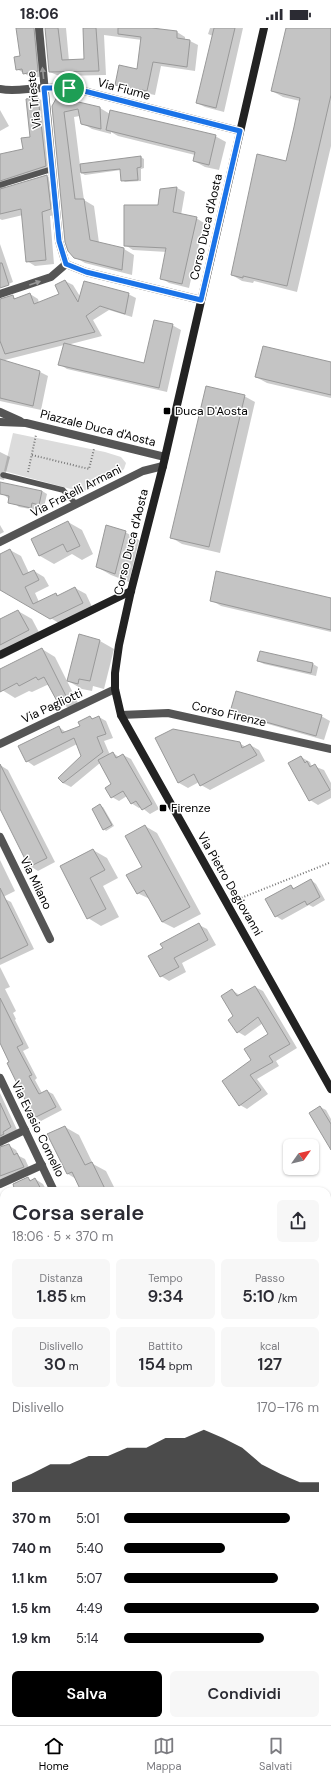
<!DOCTYPE html>
<html lang="it">
<meta charset="utf-8">
<style>
body{margin:0;font-family:"DM Sans",sans-serif;background:#f7f7f7;color:#2b2b33;height:100vh;display:flex;flex-direction:column;font-size:15px;white-space:nowrap}
*{box-sizing:border-box;margin:0}
p{font-size:13px;color:#7c7c81}
.icon{flex:none;width:22px;height:22px;fill:none;stroke:currentColor;stroke-width:2;stroke-linecap:round;stroke-linejoin:round}
.map{position:relative;flex:1;overflow:hidden}
.drawer{position:absolute;left:0px;top:1159px;width:331px;height:538px;display:flex;flex-direction:column;background:#fff;border-radius:12px 12px 0 0;box-shadow:0 1px 3px #0004}
.drawer>*{flex:none}
.needle{width:26px;rotate:56deg}
.tools{position:absolute;left:283px;top:1111px;display:grid;gap:8px}
.tools a{display:grid;place-items:center;width:36px;height:36px;border-radius:6px;background:#fff;box-shadow:0 1px 3px #0004;font-size:20px}
.pin{position:absolute;display:grid;place-items:center;width:34px;height:34px;color:#fff;margin:-17px;border:2px solid #fff;border-radius:50%;box-shadow:0 1px 4px #0007}
.round{display:grid;place-items:center;flex:none;width:42px;height:42px;border-radius:6px;background:#f7f7f7}
.headline{display:flex;align-items:center;justify-content:space-between;height:68px;padding:0 12px}
h1{font-size:22px;font-weight:600;line-height:30px}
.metrics{display:grid;grid-template-columns:repeat(3,1fr);gap:6px;height:68px;padding:4px 12px}
.metrics div{display:grid;align-content:center;border-radius:6px;background:#f7f7f7;text-align:center}
.metrics b{font-size:17px;font-weight:600}
.metrics small{font-size:11px;font-weight:400}
.metrics p{font-size:11px}
.chart{height:112px;padding:8px 12px}
.chart p{display:flex;justify-content:space-between}
.chart svg{width:100%;height:72px;margin-top:4px;fill:#000;opacity:.7}
.button{display:flex;gap:8px;margin-top:auto;padding:8px 12px}
.button a{flex:1;height:46px;border-radius:6px;background:#000;color:#fff;font-size:16px;font-weight:600;line-height:46px;text-align:center}
.button a+a{background:#f7f7f7;color:#2b2b33}
ul{padding:0 12px;list-style:none;font-size:13px}
li{display:grid;grid-template-columns:64px 48px 1fr;align-items:center;height:30px}
li i{height:10px;border-radius:5px;background:#000}
.status{display:flex;justify-content:space-between;align-items:center;height:28px;padding:0 20px;background:#fff;direction:ltr}
.status svg{height:11px;fill:currentColor}
.dock{display:flex;justify-content:space-around;align-items:center;height:56px;border-top:1px solid #e1e1e2;background:#fff;font-size:11px;color:#7c7c81}
.dock a{display:grid;justify-items:center;gap:2px}
.dock .on{color:#000}
.map>svg:first-child{display:block}
</style>
<div class="status"><b>18:06</b><svg viewBox="0 0 49 12"><path d="M0 12V9h3v3zM5 12V6h3v6zM10 12V3h3v9zM15 12V0h3v12zM26 1h20v11H26zM47 4h2v5h-2z"/></svg></div>
<div class="map">
<svg width="331" height="1697" viewBox="0 0 331 1697">
<rect width="100%" height="100%" fill="#fff"/>
<!-- green -->
<g fill="#dcdcdc">
<polygon points="13,405 105,424 121,429 126,435 124,441 117,447 82,464 4,443"/>
<polygon points="4,1489 4,1549 0,1551 0,1491"/>
<polygon points="327,1664 331,1674 331,1697 237,1697 246,1693 327,1693"/>
</g>
<!-- shadow -->
<g fill="#0003">
<polygon points="17,0 44,0 41,6 45,48 32,50 17,41 21,29"/>
<polygon points="46,0 66,0 69,33 86,32 84,0 154,0 177,4 185,9 185,12 190,13 198,17 195,43 161,38 155,67 124,61 116,56 138,42 142,12 104,7 106,47 59,48 50,44"/>
<polygon points="210,0 243,0 224,84 205,79 197,75 213,8 208,6"/>
<polygon points="287,0 331,0 331,118 297,264 254,253 253,255 242,253 232,247 286,134 300,73 283,69 272,63"/>
<polygon points="38,70 46,75 54,143 7,157 4,161 47,148 55,153 59,186 50,188 54,236 35,238 27,233 23,187 2,192 0,191 0,127 24,122 32,110"/>
<polygon points="53,78 100,80 110,86 215,108 226,114 219,142 205,139 194,133 195,127 118,108 111,104 111,106 92,101 82,95 80,88 74,89 80,137 141,129 144,131 144,140 141,141 141,153 125,154 122,152 121,142 85,147 80,144 84,172 94,178 99,215 124,221 134,227 132,247 85,235 74,229"/>
<polygon points="0,82 9,98 0,103"/>
<polygon points="177,160 185,164 181,187 196,190 204,195 189,260 169,255 161,250 167,224 133,222 125,217 159,178 161,162"/>
<polygon points="0,216 13,254 0,260"/>
<polygon points="65,253 73,257 81,270 128,266 136,270 132,289 109,282 93,292 102,308 67,317 144,336 172,297 181,302 167,364 67,341 59,336 64,317 1,333 40,344 48,348 41,382 0,373 0,272 13,269 17,271 30,266 38,271 39,275 61,266"/>
<polygon points="331,335 331,370 267,355 256,349"/>
<polygon points="244,368 255,374 220,525 182,516 172,510"/>
<polygon points="0,424 10,429 4,452 0,451"/>
<polygon points="42,463 47,466 44,479 37,478 36,482 19,479 3,466"/>
<polygon points="68,494 82,502 93,526 82,532 72,526 54,536 40,528 32,512"/>
<polygon points="0,497 4,504 0,506"/>
<polygon points="125,504 139,512 129,554 111,547 97,539"/>
<polygon points="10,522 21,528 29,545 34,543 44,549 49,558 35,565 39,574 56,566 60,568 75,560 86,566 93,581 62,597 0,559 0,527"/>
<polygon points="331,571 331,604 221,578 211,572"/>
<polygon points="18,583 32,591 42,610 2,631 0,630 0,592"/>
<polygon points="79,608 100,613 114,621 104,661 93,658 92,663 82,661 68,653"/>
<polygon points="42,621 55,629 79,677 71,681 58,674 50,658 47,657 32,664 29,663 15,670 2,662 0,658 0,643"/>
<polygon points="258,633 313,636 318,639 316,648 264,636"/>
<polygon points="232,683 321,688 330,693 324,712 240,688"/>
<polygon points="90,689 93,691 99,689 106,693 113,710 104,713 110,727 113,725 119,729 123,727 131,731 159,781 150,786 141,779 139,780 131,775 127,768 119,773 112,769 112,757 100,735 71,759 63,755 82,728 77,716 34,738 27,733 59,699 67,705 81,699"/>
<polygon points="157,711 239,715 246,719 250,717 259,722 265,733 210,762 201,757 199,754 188,760 179,755"/>
<polygon points="301,729 310,734 311,737 324,742 331,755 331,770 318,777 310,772"/>
<polygon points="0,737 8,742 55,834 38,843 30,838 0,778"/>
<polygon points="100,778 103,779 114,798 106,803 104,801"/>
<polygon points="145,798 157,805 201,886 174,900 162,894 150,871 137,865 143,839"/>
<polygon points="93,822 107,830 118,850 103,858 119,889 101,898 88,890 61,839"/>
<polygon points="0,832 15,863 1,870 0,869"/>
<polygon points="311,852 316,856 325,872 313,879 309,877 282,892 276,888 291,858 295,861"/>
<polygon points="5,871 11,874 34,921 0,937 0,873"/>
<polygon points="199,897 207,901 216,917 182,935 186,944 169,953 161,948 164,921"/>
<polygon points="0,939 10,959 5,961 16,983 13,985 16,991 15,992 29,1020 23,1023 37,1050 35,1052 42,1065 47,1063 53,1066 62,1082 41,1093 35,1089 0,1013"/>
<polygon points="255,959 263,963 297,1020 276,1033 279,1038 257,1051 268,1066 247,1081 240,1077 252,1032 270,1007 263,995 245,1008 238,1004 235,988 232,962 241,968"/>
<polygon points="0,1065 18,1104 3,1115 3,1120 8,1117 16,1122 19,1128 25,1131 31,1144 0,1157"/>
<polygon points="320,1079 326,1082 331,1091 331,1120"/>
<polygon points="65,1099 79,1107 93,1136 106,1143 116,1163 83,1163 76,1151 68,1146"/>
<polygon points="28,1150 32,1153 35,1151 43,1156 47,1163 17,1163"/>
<polygon points="4,1170 4,1197 2,1198 0,1197 0,1171"/>
<polygon points="4,1212 4,1231 0,1225 0,1213"/>
<polygon points="331,1223 331,1236 327,1231 327,1226"/>
<polygon points="331,1259 331,1275 327,1271 327,1262"/>
<polygon points="3,1268 4,1268 4,1339 0,1337 0,1271 4,1270"/>
<polygon points="0,1437 4,1438 4,1470 0,1472"/>
<polygon points="4,1552 4,1586 0,1588 0,1554"/>
<polygon points="327,1593 331,1604 331,1608 327,1610"/>
<polygon points="4,1666 4,1693 18,1693 9,1697 0,1697 0,1667"/>
</g>
<!-- building -->
<g fill="#c4c4c4" stroke="#999">
<polygon points="16,0 34,0 38,43 23,46 22,41 16,42 14,29 20,28"/>
<polygon points="45,0 58,0 62,32 84,31 83,0 96,0 99,43 49,44"/>
<polygon points="118,0 152,0 177,3 177,10 190,12 187,39 153,34 147,63 115,57 119,37 137,41 141,9 118,6"/>
<polygon points="214,0 235,0 216,80 196,75"/>
<polygon points="286,0 331,0 331,67 287,258 243,248 243,250 231,247 257,126 286,133 294,99 300,70 271,63"/>
<polygon points="38,69 46,138 0,153 0,126 23,121 21,110 30,109 26,71"/>
<polygon points="57,69 100,79 101,101 81,96 78,81 64,84 75,171 84,171 90,212 124,220 122,242 74,230 68,223 65,214 52,78"/>
<polygon points="110,82 216,107 209,137 193,133 195,124 106,102"/>
<polygon points="141,128 141,139 137,140 138,152 121,153 120,141 81,145 80,136"/>
<polygon points="47,147 51,181 42,184 46,232 26,234 21,181 0,186 0,161"/>
<polygon points="177,159 173,184 197,189 182,256 160,251 166,220 124,218 124,177 158,177 160,161"/>
<polygon points="0,235 2,235 9,257 0,260"/>
<polygon points="65,252 78,274 84,253 129,265 125,286 100,278 86,288 95,304 5,326 0,313 0,271 13,267 14,271 30,265 34,276 59,266 55,257"/>
<polygon points="154,292 173,296 159,360 58,337 64,315 144,335"/>
<polygon points="263,318 331,334 331,367 255,349"/>
<polygon points="0,331 40,343 33,378 0,370"/>
<polygon points="206,358 245,367 209,519 170,510"/>
<polygon points="0,454 42,463 39,477 32,475 31,480 8,475 9,468 0,466"/>
<polygon points="68,493 80,518 67,524 63,516 39,528 31,511"/>
<polygon points="106,497 126,503 115,546 96,539"/>
<polygon points="10,521 23,547 34,542 39,552 25,559 33,576 56,565 57,568 75,559 83,575 50,591 0,562 0,526"/>
<polygon points="216,543 331,570 331,602 210,573"/>
<polygon points="18,582 29,602 0,617 0,591"/>
<polygon points="79,606 100,612 90,653 79,651 78,656 67,653"/>
<polygon points="42,620 67,670 58,675 44,649 38,652 36,649 19,658 17,655 0,664 0,641"/>
<polygon points="260,623 313,635 311,645 257,633"/>
<polygon points="236,663 322,687 316,708 230,684"/>
<polygon points="90,688 92,691 99,688 106,706 97,709 103,724 63,755 58,750 81,728 74,710 26,734 18,718 59,698 62,705 80,698 78,694"/>
<polygon points="173,701 240,714 242,720 250,716 257,727 200,758 194,746 178,755 155,710"/>
<polygon points="113,724 116,730 123,726 152,776 142,782 136,773 131,776 123,763 111,770 105,760 111,756 98,732"/>
<polygon points="301,728 305,735 307,733 310,739 315,736 330,762 309,773 288,735"/>
<polygon points="0,736 47,830 29,839 0,781"/>
<polygon points="100,776 112,797 103,802 92,781"/>
<polygon points="145,797 190,879 162,894 144,862 137,866 126,847 142,839 125,808"/>
<polygon points="93,821 105,842 90,850 106,881 87,891 60,838"/>
<polygon points="311,851 320,869 307,877 305,873 275,889 265,871 291,857 293,861"/>
<polygon points="0,860 28,917 0,931"/>
<polygon points="199,895 208,912 174,930 179,939 160,949 148,928 163,920 160,916"/>
<polygon points="255,958 290,1016 269,1028 273,1034 250,1047 261,1062 239,1078 222,1053 251,1032 244,1021 268,1006 258,989 237,1005 228,992 233,988 221,968 232,961 237,968"/>
<polygon points="0,970 23,1016 17,1019 32,1047 29,1048 39,1066 47,1062 56,1079 34,1090 7,1035 9,1034 0,1015"/>
<polygon points="0,1075 11,1099 3,1104 4,1106 0,1108"/>
<polygon points="320,1078 331,1096 331,1122 309,1085"/>
<polygon points="65,1098 85,1137 92,1134 106,1163 81,1163 72,1144 67,1146 47,1106"/>
<polygon points="9,1116 14,1127 17,1125 24,1139 0,1148 0,1119"/>
<polygon points="28,1149 30,1153 35,1150 42,1163 7,1163 14,1160 13,1156"/>
</g>
<g fill="none" stroke-linecap="round" stroke-linejoin="round">
<!-- path -->
<g stroke="#777" stroke-width="2" stroke-dasharray="1 2" stroke-linecap="butt">
<polyline points="32,427 89,441 94,421"/>
<polyline points="28,444 36,407"/>
<polyline points="236,872 329,835"/>
<polyline points="0,1613 4,1612"/>
<polyline points="327,1640 331,1642"/>
<polyline points="250,1693 252,1697"/>
<polyline points="293,1693 293,1697"/>
<polyline points="315,1693 321,1697"/>
<polyline points="271,1697 281,1693"/>
</g>
<!-- lane -->
<g stroke="#555" stroke-width="5.5">
<polyline points="0,157 52,141"/>
<polyline points="3,447 63,462 76,476"/>
</g>
<!-- street -->
<g stroke="#555" stroke-width="8">
<polyline points="39,0 59,213 66,236"/>
<path d="M0,61C15,64 29,60 44,60C59,59 74,61 88,64L240,103"/>
<polyline points="66,236 86,244 201,272"/>
<polyline points="0,266 51,249 66,236"/>
<polyline points="0,384 20,393"/>
<polyline points="0,394 26,395 165,429"/>
<polyline points="0,514 143,443 163,438"/>
<polyline points="121,687 168,685 331,721"/>
<polyline points="0,716 115,661"/>
<polyline points="0,809 50,911"/>
<polyline points="0,1050 54,1163"/>
<polyline points="0,1114 25,1102"/>
<polyline points="0,1156 42,1137"/>
<polyline points="0,1341 4,1339"/>
<polyline points="127,1697 136,1693"/>
</g>
<!-- secondary -->
<g stroke="#222" stroke-width="8">
<polyline points="264,0 163,438 131,563 119,617 115,645 115,661 121,687 331,1061"/>
<polyline points="0,627 131,563"/>
</g>
</g>
<!-- one-way arrows -->
<defs><path id="oneway-solid" d="M-6-.8H1V-3.2L6.5 0L1 3.2V.8H-6Z"/></defs>
<g fill="#999">
<use href="#oneway-solid" transform="translate(43 45) rotate(-96)"/>
<use href="#oneway-solid" transform="translate(35 255) rotate(-19)"/>
</g>
<g fill="none" stroke-linecap="round" stroke-linejoin="round">
<defs>
<polygon id="route" points="44,60 69,60 88,64 240,103 201,272 86,244 66,236 59,213"/>
</defs>
<!-- route casing -->
<use href="#route" stroke="#fff" stroke-width="8"/>
<!-- route -->
<use href="#route" stroke="#1a73e8" stroke-width="5"/>
</g>
<!-- markers -->
<g fill="#000" stroke="#fff" stroke-width="1.5">
<rect x="163" y="379" width="8" height="8" rx="2"/>
<rect x="159" y="776" width="8" height="8" rx="2"/>
</g>
<g text-anchor="middle" stroke-width="3" stroke-linejoin="round" paint-order="stroke">
<!-- street labels -->
<g font-size="12" fill="#000" stroke="#fff">
<text transform="translate(124 61) rotate(15)" y="4">Via Fiume</text>
<text transform="translate(34 72) rotate(-96)" y="4">Via Trieste</text>
<text transform="translate(206 199) rotate(-77)" y="4">Corso Duca d'Aosta</text>
<text transform="translate(98 400) rotate(14)" y="4">Piazzale Duca d'Aosta</text>
<text transform="translate(76 463) rotate(-27)" y="4">Via Fratelli Armani</text>
<text transform="translate(131 514) rotate(-76)" y="4">Corso Duca d'Aosta</text>
<text transform="translate(52 678) rotate(-25)" y="4">Via Pagliotti</text>
<text transform="translate(229 686) rotate(13)" y="4">Corso Firenze</text>
<text transform="translate(36 855) rotate(64)" y="4">Via Milano</text>
<text transform="translate(230 856) rotate(60)" y="4">Via Pietro Degiovanni</text>
<text transform="translate(38 1101) rotate(64)" y="4">Via Evasio Comello</text>
</g>
<!-- poi labels -->
<g font-size="12" fill="#000" stroke="#fff" text-anchor="start">
<text x="175" y="387">Duca D'Aosta</text>
<text x="171" y="784">Firenze</text>
</g>
</g>
</svg>
<div class="tools">
<a><svg class="needle" viewBox="-14 -14 28 28"><path d="M0-13l5 13h-10z" fill="#e53935"/><path d="M0 13l5-13h-10z" fill="#7c7c81"/></svg></a>
</div>
<div class="pin" style="left:69px;top:60px;background:#1e9e55"><svg class="icon" aria-label="arrive" viewBox="0 0 24 24"><path d="M6 21V4h12l-3 4 3 4H6"/></svg></div>
<section class="drawer">
<div class="headline"><div><h1>Corsa serale</h1><p>18:06 · 5 × 370 m</p></div><a class="round"><svg class="icon" aria-label="share" viewBox="0 0 24 24"><path d="M12 15V3M7 8l5-5 5 5M5 13v7h14v-7"/></svg></a></div>
<div class="metrics">
<div><p>Distanza</p><b>1.85<small> km</small></b></div>
<div><p>Tempo</p><b>9:34</b></div>
<div><p>Passo</p><b>5:10<small> /km</small></b></div>
</div>
<div class="metrics">
<div><p>Dislivello</p><b>30<small> m</small></b></div>
<div><p>Battito</p><b>154<small> bpm</small></b></div>
<div><p>kcal</p><b>127</b></div>
</div>
<div class="chart"><p><span>Dislivello</span>170–176 m</p>
<svg viewBox="0 0 160 44" preserveAspectRatio="none"><path d="M0 44V38L10 33L20 27L30 27L40 22L50 22L60 17L70 17L80 11L90 11L100 6L110 11L120 17L130 27L140 33L150 38L160 38V44z"/></svg>
</div>
<ul>
<li><b>370 m</b>5:01<i style="width:85%"></i></li>
<li><b>740 m</b>5:40<i style="width:52%"></i></li>
<li><b>1.1 km</b>5:07<i style="width:79%"></i></li>
<li><b>1.5 km</b>4:49<i style="width:100%"></i></li>
<li><b>1.9 km</b>5:14<i style="width:72%"></i></li>
</ul>
<div class="button"><a>Salva</a><a>Condividi</a></div>
</section>
</div>
<nav class="dock">
<a class="on"><svg class="icon" aria-label="home" viewBox="0 0 24 24"><path d="M3 11l9-7 9 7M6 9v11h12V9"/></svg>Home</a>
<a><svg class="icon" aria-label="map" viewBox="0 0 24 24"><path d="M3 6l6-2 6 2 6-2v14l-6 2-6-2-6 2zM9 4v14M15 6v14"/></svg>Mappa</a>
<a><svg class="icon" aria-label="saved" viewBox="0 0 24 24"><path d="M7 4h10v16l-5-4-5 4z"/></svg>Salvati</a>
</nav>
